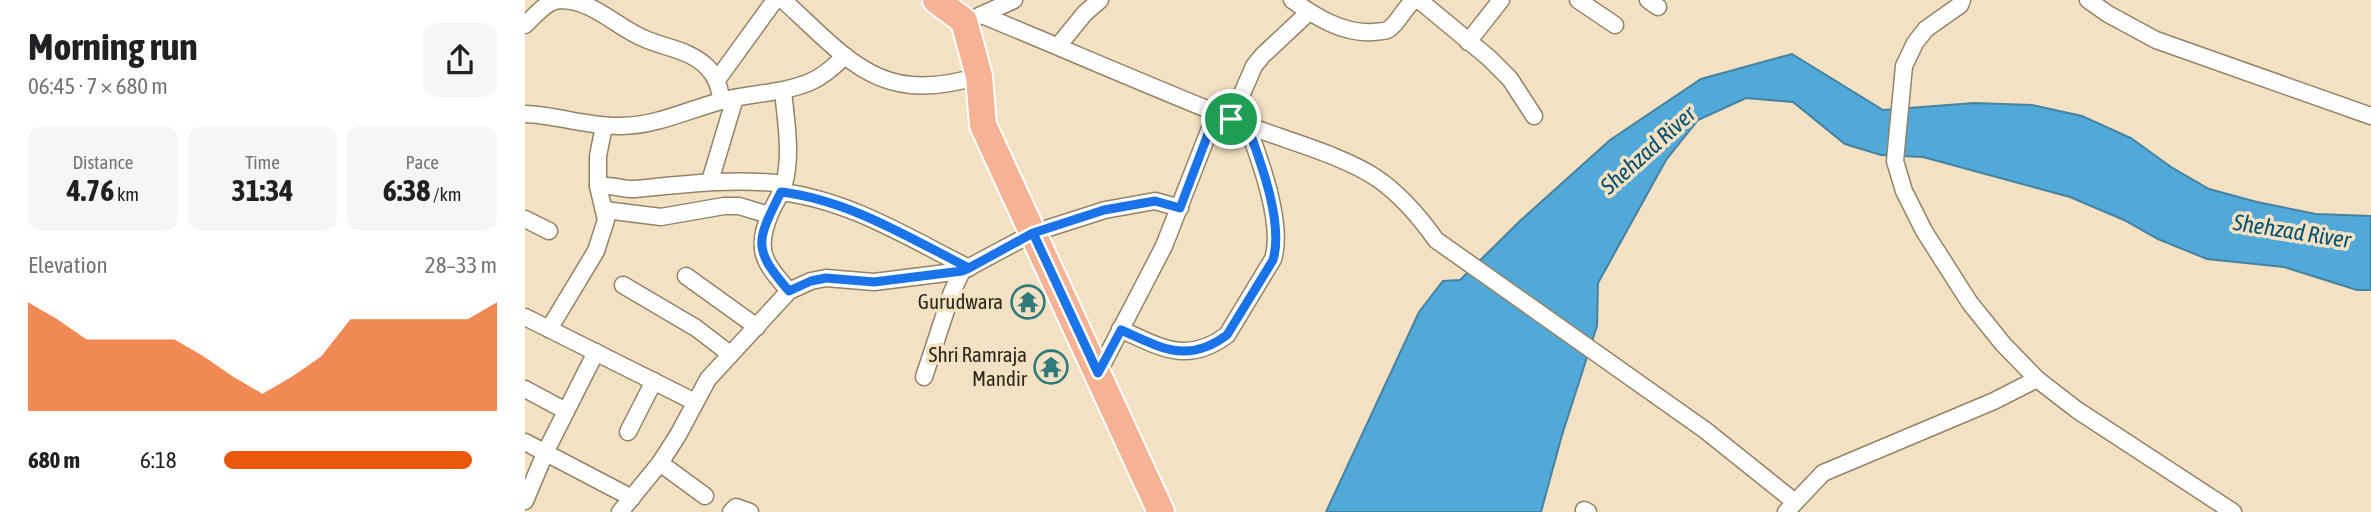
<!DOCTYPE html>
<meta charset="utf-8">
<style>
body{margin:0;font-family:"Asap Condensed",sans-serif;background:#f6f6f6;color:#202124;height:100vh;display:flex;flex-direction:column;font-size:26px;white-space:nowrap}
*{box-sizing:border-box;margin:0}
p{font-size:23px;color:#757577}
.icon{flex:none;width:38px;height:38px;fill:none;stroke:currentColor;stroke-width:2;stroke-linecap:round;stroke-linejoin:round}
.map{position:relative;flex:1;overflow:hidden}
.panel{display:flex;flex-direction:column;background:#fff;width:525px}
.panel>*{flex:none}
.pin{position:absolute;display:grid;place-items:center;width:60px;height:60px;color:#fff;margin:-30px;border:4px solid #fff;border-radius:50%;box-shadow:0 2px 7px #0007}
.round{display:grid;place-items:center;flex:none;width:74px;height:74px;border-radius:14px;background:#f6f6f6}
.head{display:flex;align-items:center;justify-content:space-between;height:119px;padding:0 28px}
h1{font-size:38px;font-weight:700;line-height:52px}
.stats{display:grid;grid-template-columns:repeat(3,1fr);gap:10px;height:119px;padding:7px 28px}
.stats div{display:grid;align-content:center;border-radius:14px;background:#f6f6f6;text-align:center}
.stats b{font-size:30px;font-weight:700}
.stats small{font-size:19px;font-weight:400}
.stats p{font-size:19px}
.chart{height:196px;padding:14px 28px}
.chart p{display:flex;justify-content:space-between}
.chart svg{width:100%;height:126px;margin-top:7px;fill:#ea580c;opacity:.7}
ul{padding:0 28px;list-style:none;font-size:23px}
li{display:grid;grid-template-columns:112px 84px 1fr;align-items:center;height:52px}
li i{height:18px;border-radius:9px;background:#ea580c}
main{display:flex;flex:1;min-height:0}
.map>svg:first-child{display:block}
</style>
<main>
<section class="panel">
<div class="head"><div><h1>Morning run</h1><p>06:45 · 7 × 680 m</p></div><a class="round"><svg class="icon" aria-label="share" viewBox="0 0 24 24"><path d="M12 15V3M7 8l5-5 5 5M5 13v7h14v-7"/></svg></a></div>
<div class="stats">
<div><p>Distance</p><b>4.76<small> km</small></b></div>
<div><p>Time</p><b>31:34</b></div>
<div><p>Pace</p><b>6:38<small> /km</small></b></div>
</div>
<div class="chart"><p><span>Elevation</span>28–33 m</p>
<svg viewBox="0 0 160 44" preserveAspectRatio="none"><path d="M0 44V6L10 12L20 19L30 19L40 19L50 19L60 25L70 32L80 38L90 32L100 25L110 12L120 12L130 12L140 12L150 12L160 6V44z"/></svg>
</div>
<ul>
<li><b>680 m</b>6:18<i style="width:91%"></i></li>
</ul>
</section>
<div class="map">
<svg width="1846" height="512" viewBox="0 0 1846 512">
<rect width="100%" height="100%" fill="#f3e1c3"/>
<!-- water -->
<polygon fill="#50a9d8" stroke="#4682a0" stroke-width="2" points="1267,54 1358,110 1449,103 1507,105 1557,116 1606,138 1646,167 1684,189 1732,202 1791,214 1846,216 1846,290 1832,290 1759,267 1682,259 1633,239 1599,220 1545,197 1398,157 1356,155 1320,144 1268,102 1221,98 1173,120 1141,160 1073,283 1072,326 1037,435 1016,512 801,512 894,312 918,281 935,280 996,220 1085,140 1176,79"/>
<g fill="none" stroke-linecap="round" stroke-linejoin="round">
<defs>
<g id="minor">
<path d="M258,0C325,61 355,106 454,76"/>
<path d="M767,0C791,17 818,34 848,32C854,31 860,32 864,29C875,21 879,7 890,0"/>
<polyline points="894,0 964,58 985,79 1009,116"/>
<polyline points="1053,0 1090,25"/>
<polyline points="1123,0 1133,7"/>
<polyline points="1437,0 1435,5 1401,29 1390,43 1379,66 1370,161 1379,191 1399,231 1445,303 1478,344 1512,379 1552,410 1708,512"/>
<polyline points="1563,0 1583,14 1631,40 1846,116"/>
<path d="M457,15C544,51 631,89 719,124C759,140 818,155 853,179C877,196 894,216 911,240L1180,430L1270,502"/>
<polyline points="454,16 489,0"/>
<path d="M0,25C10,16 21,1 35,0C68,0 90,26 118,38C139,48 164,49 182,67C192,77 194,87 197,101"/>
<polyline points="943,42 976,0"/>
<polyline points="533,46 560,13 575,0"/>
<polyline points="192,80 250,0"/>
<path d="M258,91C261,121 267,155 259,184C256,195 249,204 245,214C229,252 240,263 264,291"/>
<path d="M0,114C32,115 64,127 96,126C130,126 163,110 196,101C225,93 256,94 285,82C299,76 309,66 320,56"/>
<polyline points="706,119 729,66 738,55 784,12"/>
<polyline points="185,181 210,98"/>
<path d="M73,186C86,184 98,190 111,189C161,184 209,178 259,184"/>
<path d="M256,192C324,200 384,238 444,268"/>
<polyline points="80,210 136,217 199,206 214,206 244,215"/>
<polyline points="0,219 24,231"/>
<polyline points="161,276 232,327"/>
<polyline points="98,285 171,328 205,354"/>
<polyline points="0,317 170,402"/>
<polyline points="24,329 71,251 81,220 73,186 73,156 79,126"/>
<path d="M595,329C635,347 662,365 702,335L748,259C759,224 735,160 722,125"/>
<polyline points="573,373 639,246 691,113"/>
<polyline points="399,377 427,292 437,271"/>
<polyline points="0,389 41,411"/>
<polyline points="103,432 129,381"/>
<polyline points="0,442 107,498"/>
<polyline points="135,463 180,496"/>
<polyline points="0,501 21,451 71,352"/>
<polyline points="1059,510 1063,512"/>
<polyline points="95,512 135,463 153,435 183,379 264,291 286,281 301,278 349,282 437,271 508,233 580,210 630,201 655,208"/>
<polyline points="206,512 211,507 225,512"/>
<polyline points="1261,512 1298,473 1469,401 1512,379"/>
</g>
<polyline id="primary" points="411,0 439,21 454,76 458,125 636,512"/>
</defs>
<!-- minor casing -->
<use href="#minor" stroke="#938367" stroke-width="19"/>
<!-- primary casing -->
<use href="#primary" stroke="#fff" stroke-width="30"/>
<!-- minor -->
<use href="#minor" stroke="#fff" stroke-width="16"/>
<!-- primary -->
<use href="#primary" stroke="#f5b294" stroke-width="26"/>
</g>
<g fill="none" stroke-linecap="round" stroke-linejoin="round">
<defs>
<path id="route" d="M706,119L691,113L655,208L630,201L579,210L508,233L444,268L437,271L349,282L301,278L286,281L264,291C227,248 231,242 256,192C324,200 384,238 444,268L508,233L573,373L596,330C635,347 662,365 702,335L748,260C759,223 735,160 722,125L706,119"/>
</defs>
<!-- route casing -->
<use href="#route" stroke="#fff" stroke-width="14"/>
<!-- route -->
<use href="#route" stroke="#1a73e8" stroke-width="9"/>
</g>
<!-- icons -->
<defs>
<symbol id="temple-ring" viewBox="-11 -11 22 22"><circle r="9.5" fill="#f3e1c3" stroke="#307a7b" stroke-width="1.5"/><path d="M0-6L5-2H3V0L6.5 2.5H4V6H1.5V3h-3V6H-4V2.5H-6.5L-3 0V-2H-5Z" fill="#307a7b"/></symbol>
</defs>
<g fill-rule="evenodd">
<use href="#temple-ring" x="484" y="283" width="38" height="38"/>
<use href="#temple-ring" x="507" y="348" width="38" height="38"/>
</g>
<g text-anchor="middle" stroke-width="7" stroke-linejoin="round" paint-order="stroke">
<!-- poi labels -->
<g font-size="21" fill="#2e281c" stroke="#f3e1c3" text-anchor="end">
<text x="478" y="309">Gurudwara</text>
<text x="502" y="362">Shri Ramraja<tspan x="502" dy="24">Mandir</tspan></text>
</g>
<!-- water labels -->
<g font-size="23" font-style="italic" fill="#055070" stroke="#f3e1c3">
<text transform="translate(1123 150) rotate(-42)" y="8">Shehzad River</text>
<text transform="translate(1767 231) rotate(9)" y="8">Shehzad River</text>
</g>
</g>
</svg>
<div class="pin" style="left:706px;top:119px;background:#1e9e55"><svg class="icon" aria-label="arrive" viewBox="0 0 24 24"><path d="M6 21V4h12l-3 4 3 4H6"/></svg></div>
</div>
</main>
